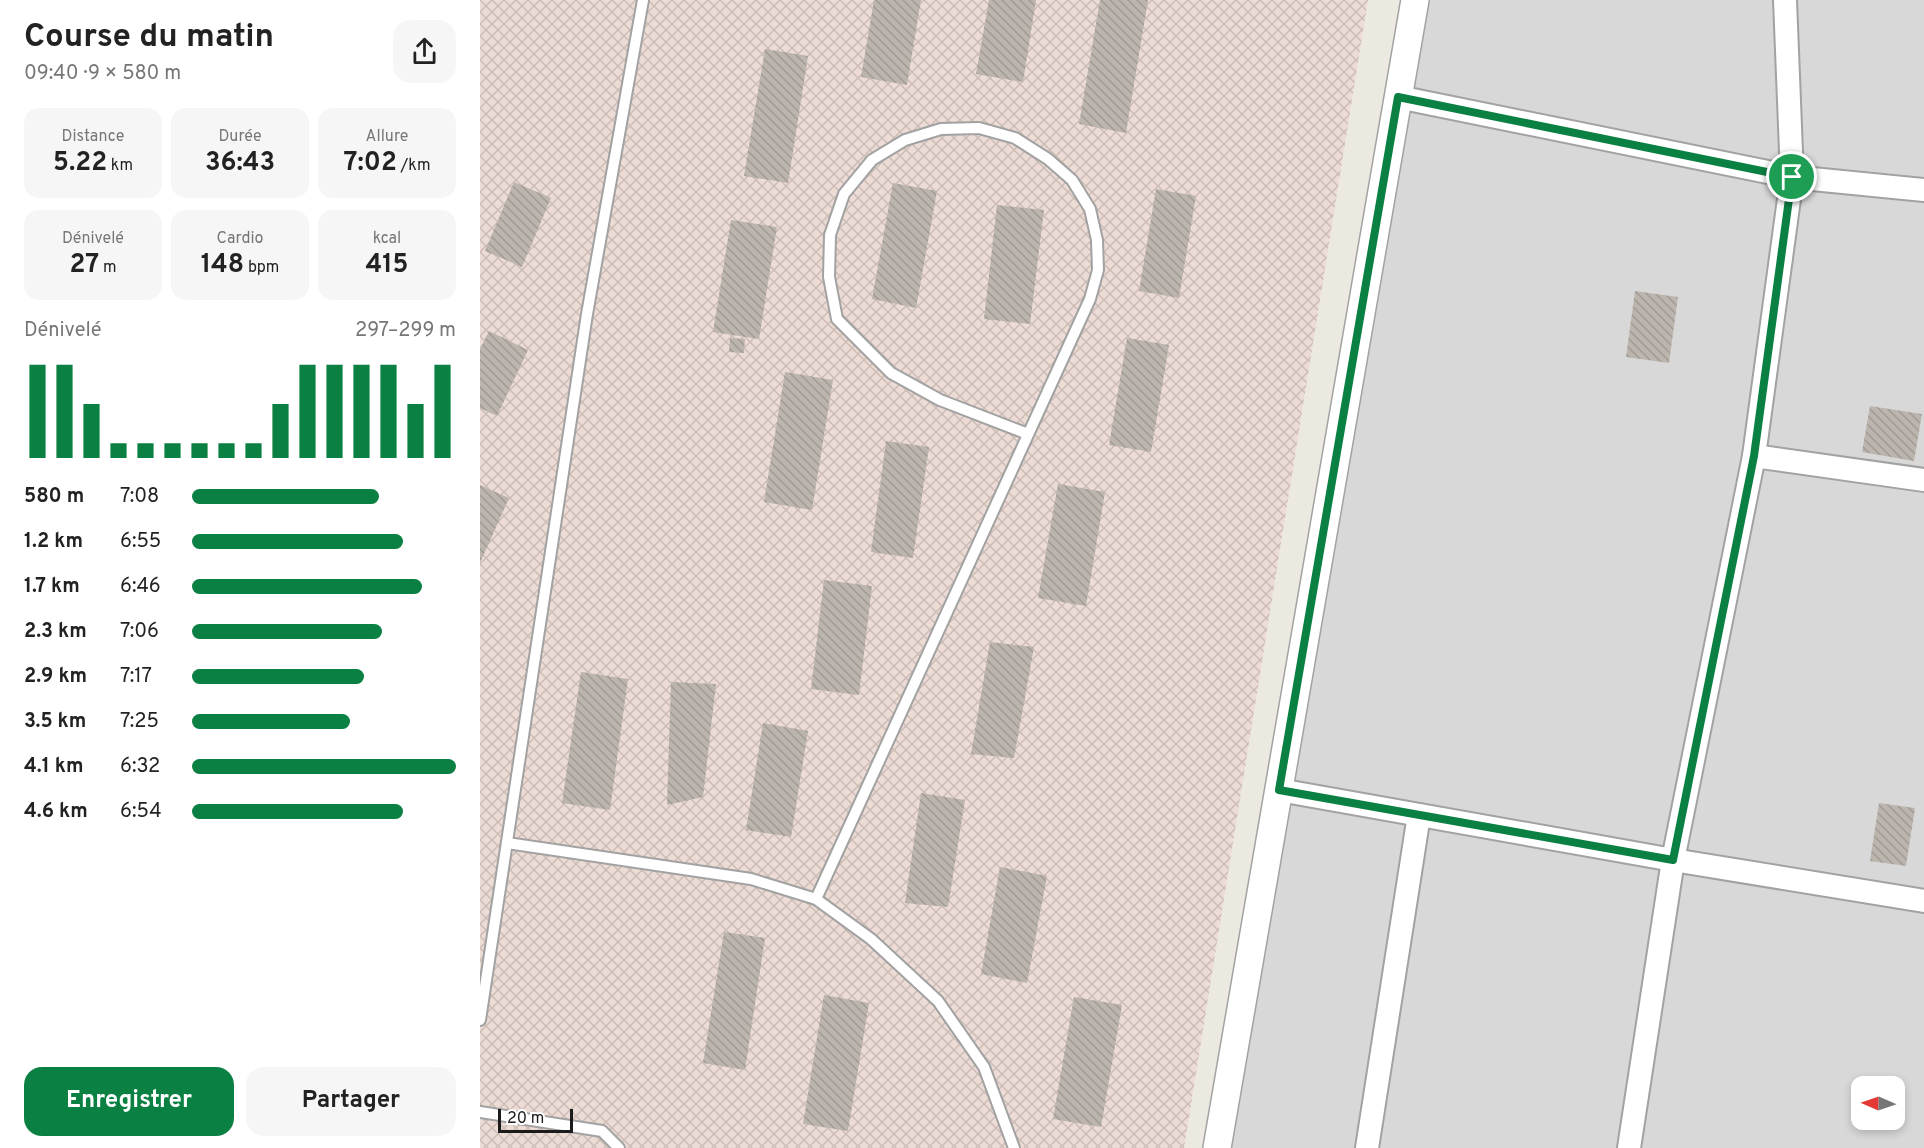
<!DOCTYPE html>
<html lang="fr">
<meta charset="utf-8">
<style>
body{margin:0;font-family:Overpass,sans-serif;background:#f6f6f6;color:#222;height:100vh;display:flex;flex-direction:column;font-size:22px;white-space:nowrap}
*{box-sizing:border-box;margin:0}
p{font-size:20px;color:#767676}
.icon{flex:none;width:33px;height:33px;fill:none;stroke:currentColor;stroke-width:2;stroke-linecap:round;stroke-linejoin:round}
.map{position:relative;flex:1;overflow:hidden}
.panel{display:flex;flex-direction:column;background:#fff;width:480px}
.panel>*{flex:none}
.needle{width:39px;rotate:272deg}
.controls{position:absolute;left:1371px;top:1076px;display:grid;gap:12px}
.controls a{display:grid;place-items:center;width:54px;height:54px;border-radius:12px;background:#fff;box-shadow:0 3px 9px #0003;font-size:30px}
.scale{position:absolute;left:18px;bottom:15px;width:75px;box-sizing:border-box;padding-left:6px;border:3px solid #1b1b1b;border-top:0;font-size:16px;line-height:21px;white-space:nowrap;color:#1b1b1b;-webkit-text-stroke:4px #fff;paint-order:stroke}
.pin{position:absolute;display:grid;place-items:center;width:51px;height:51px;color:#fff;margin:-26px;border:3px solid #fff;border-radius:50%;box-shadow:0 2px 6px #0007}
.round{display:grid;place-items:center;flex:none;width:63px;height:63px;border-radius:18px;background:#f6f6f6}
.overview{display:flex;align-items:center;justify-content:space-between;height:102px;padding:0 24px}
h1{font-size:33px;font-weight:700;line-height:45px}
.figures{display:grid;grid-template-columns:repeat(3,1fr);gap:9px;height:102px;padding:6px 24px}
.figures div{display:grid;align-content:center;border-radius:15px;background:#f6f6f6;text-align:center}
.figures b{font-size:26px;font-weight:700}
.figures small{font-size:16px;font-weight:400}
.figures p{font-size:16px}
.chart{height:168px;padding:12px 24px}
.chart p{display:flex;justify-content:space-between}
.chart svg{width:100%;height:108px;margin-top:6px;stroke:#0b8043;stroke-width:6}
.primary-button{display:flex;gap:12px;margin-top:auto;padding:12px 24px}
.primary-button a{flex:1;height:69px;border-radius:18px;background:#0b8043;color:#fff;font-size:24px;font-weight:700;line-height:69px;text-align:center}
.primary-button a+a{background:#f6f6f6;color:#222}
ul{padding:0 24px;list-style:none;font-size:20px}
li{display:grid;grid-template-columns:96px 72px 1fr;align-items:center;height:45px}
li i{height:15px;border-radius:8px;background:#0b8043}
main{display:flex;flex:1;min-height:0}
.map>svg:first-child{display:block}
</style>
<main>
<section class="panel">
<div class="overview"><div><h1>Course du matin</h1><p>09:40 · 9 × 580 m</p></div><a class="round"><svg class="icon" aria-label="share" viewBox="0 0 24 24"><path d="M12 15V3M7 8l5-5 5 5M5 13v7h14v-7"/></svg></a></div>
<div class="figures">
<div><p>Distance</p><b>5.22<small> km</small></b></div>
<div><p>Durée</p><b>36:43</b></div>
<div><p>Allure</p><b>7:02<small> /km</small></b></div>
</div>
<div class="figures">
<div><p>Dénivelé</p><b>27<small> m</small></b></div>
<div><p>Cardio</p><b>148<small> bpm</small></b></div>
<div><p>kcal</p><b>415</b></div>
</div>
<div class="chart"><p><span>Dénivelé</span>297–299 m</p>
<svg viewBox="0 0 160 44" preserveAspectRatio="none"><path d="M5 44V6M15 44V6M25 44V22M35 44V38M45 44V38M55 44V38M65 44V38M75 44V38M85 44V38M95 44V22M105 44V6M115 44V6M125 44V6M135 44V6M145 44V22M155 44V6"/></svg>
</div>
<ul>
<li><b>580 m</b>7:08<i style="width:71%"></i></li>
<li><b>1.2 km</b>6:55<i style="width:80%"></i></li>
<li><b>1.7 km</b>6:46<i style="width:87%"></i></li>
<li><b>2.3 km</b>7:06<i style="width:72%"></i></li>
<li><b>2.9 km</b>7:17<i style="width:65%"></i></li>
<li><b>3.5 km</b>7:25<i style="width:60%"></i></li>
<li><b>4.1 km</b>6:32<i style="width:100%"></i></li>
<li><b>4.6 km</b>6:54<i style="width:80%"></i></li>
</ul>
<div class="primary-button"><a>Enregistrer</a><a>Partager</a></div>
</section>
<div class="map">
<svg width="1444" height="1148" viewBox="0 0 1444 1148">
<defs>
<pattern id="military-cross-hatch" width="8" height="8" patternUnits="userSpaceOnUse" patternTransform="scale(1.5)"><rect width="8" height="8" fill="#eddcd5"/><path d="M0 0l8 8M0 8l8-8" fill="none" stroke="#cbbcb6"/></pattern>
<pattern id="building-back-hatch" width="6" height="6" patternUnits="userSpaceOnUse" patternTransform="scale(1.5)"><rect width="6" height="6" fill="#bcb5ae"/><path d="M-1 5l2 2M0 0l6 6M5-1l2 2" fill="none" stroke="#a19b95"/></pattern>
</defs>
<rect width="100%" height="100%" fill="#ece9e1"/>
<!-- residential -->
<path fill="#d9d8d8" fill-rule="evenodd" d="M928,0H1444V1148H739ZM1382,1086H1414V1119H1382Z"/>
<!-- military -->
<polygon fill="url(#military-cross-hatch)" points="0,0 888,0 704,1148 0,1148"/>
<!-- building -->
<g fill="url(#building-back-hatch)">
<polygon points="394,0 441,0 427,85 381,77"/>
<polygon points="509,0 556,0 543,82 496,74"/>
<polygon points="620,0 668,0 646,133 599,124"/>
<polygon points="285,49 328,56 308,183 264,176"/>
<polygon points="34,182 71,198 42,267 5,251"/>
<polygon points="413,183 457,191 436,308 392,299"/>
<polygon points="676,189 716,196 699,298 659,291"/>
<polygon points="517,205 564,210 550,324 504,319"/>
<polygon points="251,220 297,227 279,339 233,332"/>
<polygon points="1155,291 1198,297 1189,363 1146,357"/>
<polygon points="9,331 48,350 17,416 0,408 0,349"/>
<polygon points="250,338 265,339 264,353 249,352"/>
<polygon points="647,338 689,345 671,452 629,445"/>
<polygon points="305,372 353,380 332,510 284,502"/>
<polygon points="1390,406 1442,414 1434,461 1382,452"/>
<polygon points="406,441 449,447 433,558 391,552"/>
<polygon points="578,484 625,492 606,606 558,598"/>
<polygon points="0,485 29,498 0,563"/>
<polygon points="344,580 392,586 379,695 331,689"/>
<polygon points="510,642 554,647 534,758 491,754"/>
<polygon points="101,672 148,679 130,810 82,803"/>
<polygon points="191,682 236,684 223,797 187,805"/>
<polygon points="283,723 328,731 311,837 266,830"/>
<polygon points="441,793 485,800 468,907 425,903"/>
<polygon points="1399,803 1435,808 1426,866 1390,861"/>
<polygon points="520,867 567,876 547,983 501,974"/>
<polygon points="244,932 285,938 265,1070 223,1063"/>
<polygon points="344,995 389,1003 368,1131 323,1124"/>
<polygon points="594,997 642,1005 621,1127 573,1119"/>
</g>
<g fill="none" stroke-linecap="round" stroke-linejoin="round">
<defs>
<g id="service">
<polyline points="27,843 271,879 336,899 391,939 458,1001 504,1067 534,1148"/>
<polyline points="336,899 610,299 618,270 617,240 610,209 592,180 568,159 535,138 499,128 461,129 425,140 392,160 364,194 350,235 349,277 357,319 411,373 460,400 548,434"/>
<polyline points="0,1020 107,314 163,0"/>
<polyline points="0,1112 122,1131 139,1148"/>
</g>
<g id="minor">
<polyline points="918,97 1312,177 1444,190"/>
<polyline points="1274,456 1444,480"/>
<polyline points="799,790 1193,860 1444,901"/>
<polyline points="887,1148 939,815"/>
<polyline points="1149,1148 1193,860 1274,456 1312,177 1305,0"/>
</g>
<polyline id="tertiary" points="737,1148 935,0"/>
</defs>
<!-- service casing -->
<use href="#service" stroke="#a2a2a2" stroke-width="14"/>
<!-- minor casing -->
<use href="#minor" stroke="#a2a2a2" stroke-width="26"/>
<!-- tertiary casing -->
<use href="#tertiary" stroke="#a2a2a2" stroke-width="30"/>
<!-- service -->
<use href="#service" stroke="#fff" stroke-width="10"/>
<!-- minor -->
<use href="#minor" stroke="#fff" stroke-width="22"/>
<!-- tertiary -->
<use href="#tertiary" stroke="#fff" stroke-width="27"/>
</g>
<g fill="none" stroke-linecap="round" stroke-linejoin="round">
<defs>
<polygon id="route" points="918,97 1312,177 1274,456 1193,860 799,790"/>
</defs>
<!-- route casing -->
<use href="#route" stroke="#fff" stroke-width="12"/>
<!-- route -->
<use href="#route" stroke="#0b8043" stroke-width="8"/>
</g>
</svg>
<div class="controls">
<a><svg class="needle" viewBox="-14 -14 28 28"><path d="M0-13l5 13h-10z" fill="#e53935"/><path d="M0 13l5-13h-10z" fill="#767676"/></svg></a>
</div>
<div class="scale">20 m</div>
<div class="pin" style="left:1312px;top:177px;background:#1e9e55"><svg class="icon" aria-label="arrive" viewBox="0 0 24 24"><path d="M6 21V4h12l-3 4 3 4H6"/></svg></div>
</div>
</main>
